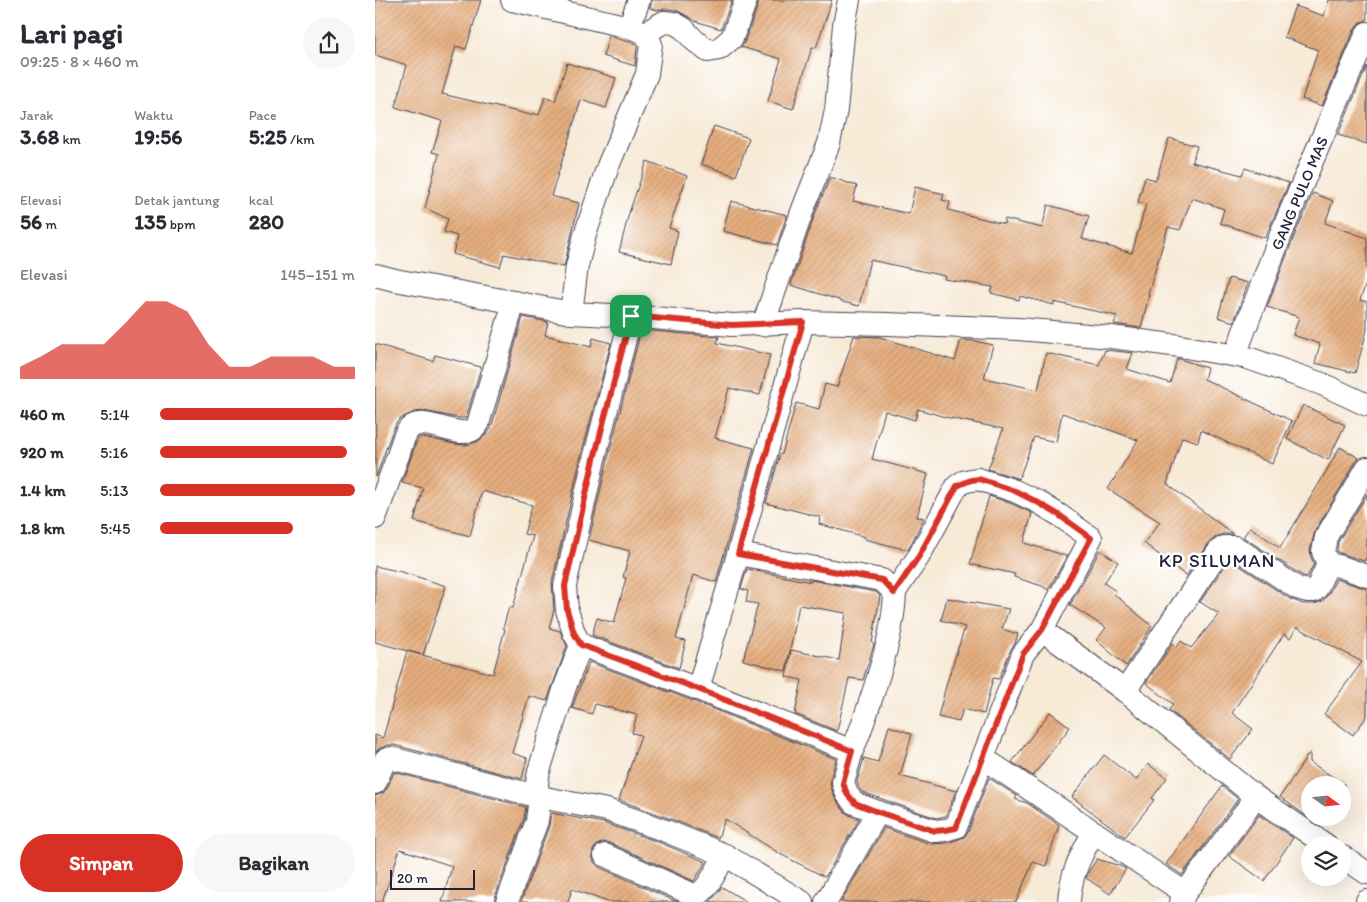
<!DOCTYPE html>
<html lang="id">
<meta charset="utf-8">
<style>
body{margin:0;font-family:Itim,sans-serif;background:#f7f7f7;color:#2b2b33;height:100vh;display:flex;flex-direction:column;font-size:19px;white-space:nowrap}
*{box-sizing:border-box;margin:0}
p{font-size:16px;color:#7c7c81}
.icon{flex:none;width:28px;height:28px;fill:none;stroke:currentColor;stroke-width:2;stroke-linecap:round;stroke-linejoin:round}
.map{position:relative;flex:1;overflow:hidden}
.sheet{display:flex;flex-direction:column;background:#fff;width:375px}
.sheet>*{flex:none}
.needle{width:32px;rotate:105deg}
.buttons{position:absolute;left:926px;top:776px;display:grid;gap:10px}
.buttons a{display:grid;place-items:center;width:50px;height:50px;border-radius:50%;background:#fff;box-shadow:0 5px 20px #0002;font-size:25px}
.scale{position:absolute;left:15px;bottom:12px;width:85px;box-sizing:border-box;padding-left:5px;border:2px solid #22223b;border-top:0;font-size:14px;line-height:18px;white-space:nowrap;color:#22223b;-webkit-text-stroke:4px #fff;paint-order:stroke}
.pin{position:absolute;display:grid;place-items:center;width:42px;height:42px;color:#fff;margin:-21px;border-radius:10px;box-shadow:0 2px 8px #0006}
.round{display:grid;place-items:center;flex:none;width:52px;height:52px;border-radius:26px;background:#f7f7f7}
.head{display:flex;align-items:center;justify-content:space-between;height:85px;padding:0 20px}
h1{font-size:28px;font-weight:700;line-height:38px}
.figures{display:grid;grid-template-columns:repeat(3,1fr);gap:8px;height:85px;padding:5px 20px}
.figures div{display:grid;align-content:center}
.figures b{font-size:21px;font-weight:700}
.figures small{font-size:14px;font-weight:400}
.figures p{font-size:14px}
.chart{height:140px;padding:10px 20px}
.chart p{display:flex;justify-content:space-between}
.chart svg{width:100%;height:90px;margin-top:5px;fill:#d93025;opacity:.7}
.action{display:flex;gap:10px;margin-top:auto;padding:10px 20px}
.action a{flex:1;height:58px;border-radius:30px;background:#d93025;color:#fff;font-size:20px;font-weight:700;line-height:58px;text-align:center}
.action a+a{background:#f7f7f7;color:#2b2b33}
ul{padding:0 20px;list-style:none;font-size:16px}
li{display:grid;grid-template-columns:80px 60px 1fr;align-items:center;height:38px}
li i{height:12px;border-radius:6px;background:#d93025}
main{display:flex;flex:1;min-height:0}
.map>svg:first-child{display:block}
</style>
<main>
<section class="sheet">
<div class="head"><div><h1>Lari pagi</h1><p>09:25 · 8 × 460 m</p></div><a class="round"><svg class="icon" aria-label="share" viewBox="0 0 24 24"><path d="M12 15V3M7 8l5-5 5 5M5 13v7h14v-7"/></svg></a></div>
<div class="figures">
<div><p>Jarak</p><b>3.68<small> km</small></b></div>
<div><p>Waktu</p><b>19:56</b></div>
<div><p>Pace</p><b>5:25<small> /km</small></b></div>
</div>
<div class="figures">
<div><p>Elevasi</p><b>56<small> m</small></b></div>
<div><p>Detak jantung</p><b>135<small> bpm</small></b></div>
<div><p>kcal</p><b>280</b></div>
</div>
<div class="chart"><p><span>Elevasi</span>145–151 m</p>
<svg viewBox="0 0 160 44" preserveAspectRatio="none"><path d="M0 44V38L10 33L20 27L30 27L40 27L50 17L60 6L70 6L80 11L90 27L100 38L110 38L120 33L130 33L140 33L150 38L160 38V44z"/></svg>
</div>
<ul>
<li><b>460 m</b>5:14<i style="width:99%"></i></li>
<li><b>920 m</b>5:16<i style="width:96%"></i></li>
<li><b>1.4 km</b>5:13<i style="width:100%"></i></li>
<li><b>1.8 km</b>5:45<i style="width:68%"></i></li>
</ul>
<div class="action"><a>Simpan</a><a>Bagikan</a></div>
</section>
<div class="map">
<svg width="992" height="902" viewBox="0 0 992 902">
<defs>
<pattern id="building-hatch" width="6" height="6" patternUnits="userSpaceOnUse" patternTransform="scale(1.25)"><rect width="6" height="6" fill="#e5ae7e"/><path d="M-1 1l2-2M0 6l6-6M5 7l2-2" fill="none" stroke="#c4956e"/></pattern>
</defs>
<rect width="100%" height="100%" fill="#fff"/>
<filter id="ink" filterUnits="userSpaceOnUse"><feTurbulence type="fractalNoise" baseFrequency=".02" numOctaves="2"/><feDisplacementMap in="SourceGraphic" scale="10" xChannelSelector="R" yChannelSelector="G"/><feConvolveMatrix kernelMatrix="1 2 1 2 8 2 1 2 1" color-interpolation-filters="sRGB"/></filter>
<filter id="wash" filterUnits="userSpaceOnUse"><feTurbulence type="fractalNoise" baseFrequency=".0096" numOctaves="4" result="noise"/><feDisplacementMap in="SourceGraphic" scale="20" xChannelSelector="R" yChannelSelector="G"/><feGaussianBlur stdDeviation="1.12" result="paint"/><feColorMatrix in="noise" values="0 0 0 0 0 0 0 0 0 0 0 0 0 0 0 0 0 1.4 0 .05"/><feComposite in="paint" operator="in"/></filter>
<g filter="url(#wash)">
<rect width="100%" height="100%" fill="#f7ead7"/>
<g id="blocks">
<!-- building -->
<g fill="url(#building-hatch)">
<polygon points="0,0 106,0 91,49 81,46 67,94 156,115 157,113 164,115 170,97 180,101 192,63 241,78 231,108 206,100 176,196 204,203 189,267 129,254 125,267 78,254 82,236 69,232 73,219 50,208 64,154 57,152 67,121 20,107 32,65 0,55"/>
<polygon points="277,0 357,0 346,29 320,21 314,17 301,10 290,9 283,10 275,8"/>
<polygon points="384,0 457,0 441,48 437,47 418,109 393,101 406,59 366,47 369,43 383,5"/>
<polygon points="954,0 992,0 992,20 985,22 980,28 947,106 927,99 943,50 909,37 920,6 949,16"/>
<polygon points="234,36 261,44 262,47 260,66 228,56"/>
<polygon points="992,66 992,144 963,135"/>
<polygon points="339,126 374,138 361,176 326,164"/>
<polygon points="794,138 822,146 817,162 867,175 870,168 914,183 890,238 845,223 849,209 817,198 805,230 793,227 773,294 774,295 766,328 739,324 742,316 679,302 679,305 645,296 644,300 616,293 618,287 569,279 570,276 495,260 484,306 464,301 464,300 416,285 440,214 455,177 482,186 478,201 534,214 540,187 569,194 567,200 575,202 573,210 629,224 630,219 667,228 673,205 714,216 707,239 757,253 771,204 763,202 770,177 781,180"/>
<polygon points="272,161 312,176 294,228 303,231 296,264 244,252 254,213"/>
<polygon points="938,193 958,201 950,223 992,238 992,281 985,300 992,302 992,330 980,373 940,363 945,344 918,335 924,317 892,307 920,234"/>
<polygon points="356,201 412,215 402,245 348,231"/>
<polygon points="854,278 873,283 859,322 843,317"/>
<polygon points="148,317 173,322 170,335 216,347 218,338 236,343 206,456 177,583 179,610 174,628 185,631 192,646 172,701 154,696 137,753 152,758 147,779 19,745 12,745 6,748 0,752 0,735 8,738 32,651 118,674 130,629 128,628 134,607 138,608 158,536 149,534 157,505 107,491 95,536 39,521 48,488 27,483 41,443 45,437 53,438 79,444 90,445 102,442 112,434 116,428"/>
<polygon points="266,330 344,337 342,343 395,355 385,395 354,388 340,438 379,448 341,582 318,575 301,639 311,641 304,668 217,635 222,618 239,623 251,578 248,577 255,551 214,540 232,462"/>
<polygon points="479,336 505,337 580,361 586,340 600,341 618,345 609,378 663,390 671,353 724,365 730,350 758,353 752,369 795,383 802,359 805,359 832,368 829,379 917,421 897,464 826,430 823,442 807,437 792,484 858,534 848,534 841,537 835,542 811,576 769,543 785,522 733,489 763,440 687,413 681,442 659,437 644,479 613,469 628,429 570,417 543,409 540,420 510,411 497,459 553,474 542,517 549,518 533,550 489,539 490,537 444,524 445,517 391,503 405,454 407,454 421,403 444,409 450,384 462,387"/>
<polygon points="0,344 58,361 60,355 106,367 91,418 83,418 49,411 39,412 28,417 22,422 17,432 1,477"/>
<polygon points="928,405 970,425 953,460 912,439"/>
<polygon points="965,447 984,458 981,461 940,531 935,550 936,557 939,564 932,577 928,576 868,537 875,527 905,548 945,482"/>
<polygon points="992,494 992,557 989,561 962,552 962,551 963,542"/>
<polygon points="614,496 635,503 657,513 649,543 692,556 673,590 667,586 639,577 640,574 595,564"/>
<polygon points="725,550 743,562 729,583 741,591 739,594 777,626 751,666 721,640 731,628 695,605"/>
<polygon points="854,560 856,560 915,599 928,604 939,604 948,601 954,593 961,579 992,589 992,716 978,735 949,714 987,662 922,627 915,638 909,634 857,713 878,729 855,759 794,710 798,704 771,683 798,643 802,647 806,641 816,648 844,614 825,602"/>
<polygon points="0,566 27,572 71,586 48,655 0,642"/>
<polygon points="372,569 436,582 436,580 501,592 505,596 497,643 499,644 488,680 474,678 462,731 420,714 427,680 411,677 416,650 464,660 471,613 424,605 411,671 368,660 383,604 371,602 373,591 366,589"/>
<polygon points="572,598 634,609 627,629 643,634 640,644 636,649 624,679 618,678 609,714 588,709 584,722 563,717 572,682 590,627 566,620"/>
<polygon points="214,662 318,701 461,759 455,780 456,787 460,798 469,811 474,815 484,819 450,877 405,854 350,819 343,838 296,819 244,800 266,735 257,733 262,715 220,704 217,714 197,708"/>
<polygon points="675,712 695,727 658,776 637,762"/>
<polygon points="514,726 537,734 525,776 581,791 571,816 561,818 487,792 484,788 482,782 489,758 503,762"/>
<polygon points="935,752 935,762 970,785 935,785 935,813 933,817 905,797"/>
<polygon points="729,755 761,780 773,764 792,778 777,798 779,800 750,837 697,797"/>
<polygon points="19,772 151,807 149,818 120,897 119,902 67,902 77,866 25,849 7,902 0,902 0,796 8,793 12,788"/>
<polygon points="614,778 642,796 640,799 652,803 684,825 671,866 658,862 641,902 466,902 509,828 556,844 573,843 589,837 593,832"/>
<polygon points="847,786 863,799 807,875 791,864"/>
<polygon points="176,813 229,823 286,843 331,862 319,881 235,843 228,842 222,845 218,850 217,856 219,862 224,867 302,902 233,902 197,889 193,902 146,902 174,826"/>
<polygon points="884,815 918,838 889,881 854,856"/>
<polygon points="722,859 745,866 751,869 735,894 711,878 714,871"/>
<polygon points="347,887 372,902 335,902"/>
</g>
</g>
</g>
<g filter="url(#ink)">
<use href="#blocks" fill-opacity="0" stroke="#424052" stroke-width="1"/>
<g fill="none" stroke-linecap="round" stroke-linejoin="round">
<defs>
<g id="street">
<polyline points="137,0 254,27 270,33 276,44 272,74 233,166 210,235 202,266 196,313"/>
<polyline points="254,27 264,0"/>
<polyline points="270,33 289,22 299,23 308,28 319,40 333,51 344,49 357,38 371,0"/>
<polyline points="0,275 20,280 196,313 256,316 357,325 428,322 512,324 643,329 736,337 805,346 873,358 947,384 992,405"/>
<polyline points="256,316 219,459 190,586 192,610 199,633 206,645 323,689 477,751 468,783 472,794 479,803 503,812 560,831 570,830 581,827 648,654 667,630 716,538 684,515 663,502 640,491 603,479 596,480 588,482 582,486 544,556 519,593"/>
<polyline points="388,325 428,209 454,143 461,110 469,25 474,0"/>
<polyline points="860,355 908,229 992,33"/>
<path d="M0,518C8,497 15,476 23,456C26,447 28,435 35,428C48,415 79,437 95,431C99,430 101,427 103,424L139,302"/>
<path d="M363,554L507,580L520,593C519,620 512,648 504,674C496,700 488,726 477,751"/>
<polyline points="953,564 948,552 951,537 992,468"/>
<polyline points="667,630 750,691 881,797 951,845"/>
<polyline points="323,689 363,554 428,322"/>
<polyline points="750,691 843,552 849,547 860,547 922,588 932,591 939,591 942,588 953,564 964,566 992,576"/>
<polyline points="608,758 810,893"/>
<polyline points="0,783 10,760 16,758 165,797 232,810 291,831 350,855 427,902"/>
<path d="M230,855L321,896C333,890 343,867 350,855"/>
<polyline points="968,857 992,873"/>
<polyline points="132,902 162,821 165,797 163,793 162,783 164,771 190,687 206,645"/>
<polyline points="451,902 503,812"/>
<path d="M694,902C695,876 706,854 719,832"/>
<polyline points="806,902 810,893 881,797"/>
<polyline points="992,902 992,901"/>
</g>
</defs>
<!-- street casing -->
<use href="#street" stroke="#424052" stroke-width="24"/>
<!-- street -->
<use href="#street" stroke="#fff" stroke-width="22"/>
</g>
</g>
<g fill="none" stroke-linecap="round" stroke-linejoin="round" filter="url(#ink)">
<defs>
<polygon id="route" points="256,316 357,325 428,322 363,554 507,580 519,593 544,556 582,486 596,480 604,479 640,491 662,502 684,515 716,538 667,630 648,654 581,828 570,830 560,831 503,812 480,803 472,794 468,783 477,751 323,689 206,645 199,633 192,610 190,586 219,459"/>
</defs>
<!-- route casing -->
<use href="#route" stroke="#fff" stroke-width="10"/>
<!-- route -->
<use href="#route" stroke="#d93025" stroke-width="6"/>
</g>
<g text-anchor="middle" stroke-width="5" stroke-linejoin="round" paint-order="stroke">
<!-- street labels -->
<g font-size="16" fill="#22223b" stroke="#fff">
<text transform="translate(924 193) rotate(-67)" y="6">GANG PULO MAS</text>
</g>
<!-- quarter labels -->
<g font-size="19" letter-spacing="1" fill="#22223b" stroke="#fff">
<text x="842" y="567">KP SILUMAN</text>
</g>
</g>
</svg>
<div class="buttons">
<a><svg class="needle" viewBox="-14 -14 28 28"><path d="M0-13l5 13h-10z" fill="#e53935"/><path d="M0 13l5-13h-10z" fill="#7c7c81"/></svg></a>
<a><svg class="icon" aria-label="layers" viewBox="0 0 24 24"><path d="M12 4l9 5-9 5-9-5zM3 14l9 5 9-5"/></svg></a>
</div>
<div class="scale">20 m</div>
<div class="pin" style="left:256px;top:316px;background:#1e9e55"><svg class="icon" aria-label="arrive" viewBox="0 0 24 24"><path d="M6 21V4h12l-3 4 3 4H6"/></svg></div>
</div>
</main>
